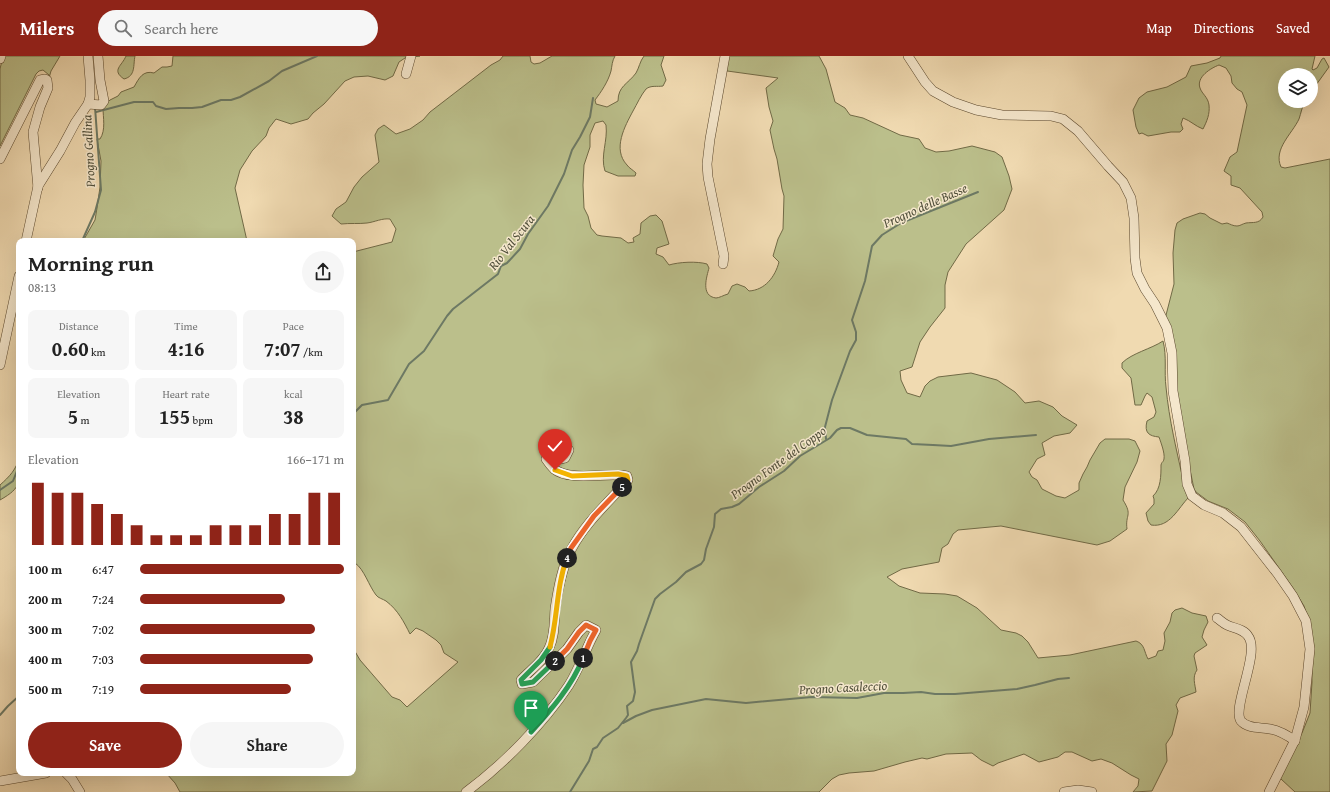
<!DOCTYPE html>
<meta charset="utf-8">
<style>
body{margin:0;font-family:"Gentium Book Plus",serif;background:#f6f6f6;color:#222;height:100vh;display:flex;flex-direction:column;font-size:15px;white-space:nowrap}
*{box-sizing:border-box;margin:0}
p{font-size:13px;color:#767676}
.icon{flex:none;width:22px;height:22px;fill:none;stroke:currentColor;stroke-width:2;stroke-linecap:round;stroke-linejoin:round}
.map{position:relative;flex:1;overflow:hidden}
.side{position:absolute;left:16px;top:182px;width:340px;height:538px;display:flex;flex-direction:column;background:#fff;border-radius:8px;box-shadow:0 4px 16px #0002}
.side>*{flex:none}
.controls{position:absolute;left:1278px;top:12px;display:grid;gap:8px}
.controls a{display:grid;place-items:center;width:40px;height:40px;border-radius:50%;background:#fff;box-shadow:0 4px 16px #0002;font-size:20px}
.pin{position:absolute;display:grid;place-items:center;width:34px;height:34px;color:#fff;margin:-41px -17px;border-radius:50% 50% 50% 0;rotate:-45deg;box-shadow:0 0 4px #0007}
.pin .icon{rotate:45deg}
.km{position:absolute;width:20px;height:20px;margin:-10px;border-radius:50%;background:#222;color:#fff;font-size:11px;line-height:20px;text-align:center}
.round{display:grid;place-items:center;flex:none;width:42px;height:42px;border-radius:21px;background:#f6f6f6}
.overview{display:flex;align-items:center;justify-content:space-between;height:68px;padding:0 12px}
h1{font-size:22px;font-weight:600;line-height:30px}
.stats{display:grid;grid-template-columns:repeat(3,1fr);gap:6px;height:68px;padding:4px 12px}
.stats div{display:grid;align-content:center;border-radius:8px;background:#f6f6f6;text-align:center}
.stats b{font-size:20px;font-weight:600}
.stats small{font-size:11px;font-weight:400}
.stats p{font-size:11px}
.chart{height:112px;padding:8px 12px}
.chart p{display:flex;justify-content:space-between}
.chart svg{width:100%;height:72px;margin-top:4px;stroke:#8f2418;stroke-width:6}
.primary-button{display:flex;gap:8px;margin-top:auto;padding:8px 12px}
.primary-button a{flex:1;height:46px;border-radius:24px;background:#8f2418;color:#fff;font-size:16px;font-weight:600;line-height:46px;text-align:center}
.primary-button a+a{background:#f6f6f6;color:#222}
ul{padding:0 12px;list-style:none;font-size:13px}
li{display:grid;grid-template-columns:64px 48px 1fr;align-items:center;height:30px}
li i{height:10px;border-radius:5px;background:#8f2418}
header{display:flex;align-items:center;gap:24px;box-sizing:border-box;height:56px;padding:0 20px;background:#8f2418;color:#fff}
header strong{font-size:19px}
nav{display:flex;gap:22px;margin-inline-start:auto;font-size:14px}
.search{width:280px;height:36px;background:#f6f6f6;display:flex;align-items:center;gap:10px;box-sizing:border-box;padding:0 14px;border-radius:22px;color:#767676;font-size:15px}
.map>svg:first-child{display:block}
</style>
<header>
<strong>Milers</strong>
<div class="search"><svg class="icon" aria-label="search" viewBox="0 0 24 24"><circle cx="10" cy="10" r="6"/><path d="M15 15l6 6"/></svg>Search here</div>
<nav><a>Map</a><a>Directions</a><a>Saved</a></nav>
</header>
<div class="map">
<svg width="1330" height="736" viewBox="0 0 1330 736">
<rect width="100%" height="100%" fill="#f0dab1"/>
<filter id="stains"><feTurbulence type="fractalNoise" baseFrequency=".005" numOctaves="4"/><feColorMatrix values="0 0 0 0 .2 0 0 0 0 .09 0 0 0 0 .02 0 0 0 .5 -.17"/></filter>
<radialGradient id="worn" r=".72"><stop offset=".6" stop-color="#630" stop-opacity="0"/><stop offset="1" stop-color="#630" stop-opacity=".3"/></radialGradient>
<!-- green -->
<g fill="#bbbf8b" stroke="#716a46">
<polygon points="3,0 60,0 51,15 49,22 49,19 43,14 39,15 36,18 0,90 0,13"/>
<path d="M126,0H135C133,9 136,20 124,23C111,14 122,10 126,0Z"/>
<path d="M173,0H420L405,2L399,6L393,20L385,24L368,20L354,21L345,25L324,48L313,57L308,63L291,68L276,63L269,72L266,80L252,95L240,114L235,132L247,185H83L95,164L97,152L100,131L101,105L97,83H100C106,74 103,62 103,51L110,44L118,40L121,36L134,31C139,22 143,14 154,17L162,11H167L172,10Z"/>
<path d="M503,0H530L531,6L534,8L540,7L552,0H615C612,5 612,10 611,15C608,26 601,36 595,44L596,48L607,51L618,45C618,30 628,28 636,17C639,12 640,5 644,0H664L661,9L666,24L663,30C657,31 651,29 646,33C641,39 637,48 633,55C625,70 612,93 627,109C629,112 633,114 636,117L635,120H618L605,115C600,100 608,85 606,69L603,65L595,67L590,79V91L584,109L583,129L584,152L588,160L591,172L597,179L602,180L621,182L628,187L634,186L633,182L640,178L641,167L650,160L656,159L662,165L669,188L657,192L656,198L663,201L669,209C679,206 697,205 707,208L709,212C707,220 700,240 716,242C719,242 724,239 728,238L732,230L737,228L745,231L749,235C765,234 775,221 779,206L773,200L778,183L783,173L784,140L782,133L777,103L774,93L770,74L773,65L769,51L766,32L778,22L720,14L722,0H819L826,13L835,46L845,52L850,59L863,62L900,79L919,83L925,92L936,96L949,95L972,90L995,96L1002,101L1009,120L1012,133L1004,154L966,188L948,216L945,229V252L930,271L920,286L912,311L900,315L901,324L907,337L920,341L925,330L930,325L938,321L971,317L997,324L1015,336L1025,347L1039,345L1053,351L1062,360L1077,369L1070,377L1054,380L1042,387L1045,399L1037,403L1029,416L1032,421L1037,424L1042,433L1056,440L1065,442L1079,434V427L1083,418L1087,411L1090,404L1100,387L1105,383H1129L1135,385L1140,395L1137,406L1125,431L1123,444C1133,460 1125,458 1127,473L1110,485L1097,489L1001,470L958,474L953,478L948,488L942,492L939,506L902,513L887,521L899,530L920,537L945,538L957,540L977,552L1001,574L1016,577L1022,580L1028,586L1038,602L1070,599L1136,585C1145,588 1144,596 1148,603L1156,600L1158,595L1163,594L1165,585L1164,577L1170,566L1172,557L1175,554L1182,552L1192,557L1206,560L1208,566L1204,574L1202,581L1207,589L1195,597L1194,600L1197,614C1192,621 1195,628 1196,636L1180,642L1176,649L1178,655L1172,679L1166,688L1167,705L1152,735L1133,736L1138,730L1139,723L1131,719L1112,707L1101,703L1092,705L1072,696H1065L1058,701L1039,706L1024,698L998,707L993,710L981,704L972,697L946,698L927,703L922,702L905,706L874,715L849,717L839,719L832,723L819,736H180L175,727L166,717H353V592L360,604L392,641L400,644L407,651L458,606L444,597L441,589L436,584L423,575L416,572L410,578C404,566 398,554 386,545C383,543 378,542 376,539C369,530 364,513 355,507H353V196L392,186L396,173L390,163C382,162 375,166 367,167C359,168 350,167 341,168L332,160L336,153L346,146L354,131L362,121L379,106L375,79L378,73L384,69L396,78L410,73L423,64L430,56L443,46L491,9L500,4Z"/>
<path d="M1221,0H1315L1312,13L1313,14L1317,12L1322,3L1324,2L1329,11L1311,36V19H1285V45H1305C1302,51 1301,57 1299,63C1292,78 1273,93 1281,111L1285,112L1330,103V736H1295L1281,723L1277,722L1302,677L1310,657L1312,626L1311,574L1308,562L1304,550L1293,532L1260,485L1245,466L1228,453L1208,445L1196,436L1194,433L1179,360L1165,263L1174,228L1173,197L1175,174L1177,167L1183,163L1200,157L1205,158L1210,162L1222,168L1227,167C1230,168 1233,170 1237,170C1240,170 1242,168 1246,167C1253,166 1259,168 1263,161L1262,156L1240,132L1231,129V120L1224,115L1230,101L1237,96L1247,49L1242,36L1237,33L1232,27L1231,20L1226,12L1219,9C1211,12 1196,21 1200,32C1202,38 1208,41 1209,49C1210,58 1207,65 1203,73C1195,70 1191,65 1183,62L1181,68L1183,73L1180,76H1171L1148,80L1142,77L1139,78L1136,71L1133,54L1139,42L1147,36L1167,31L1186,21L1191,10L1207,7L1220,2Z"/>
<path d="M1163,285C1167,300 1164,316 1166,331C1169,364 1177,396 1184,428L1186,436L1189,441C1178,452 1170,472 1151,469L1148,465L1146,457L1154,448V443L1153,440C1161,433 1161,419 1161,409C1162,405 1163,407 1164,403C1165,397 1161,387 1159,381C1149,380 1144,377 1147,365L1154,361L1156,356L1152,341L1147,337L1145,340L1141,349H1135L1131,322L1122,312V307C1132,297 1151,293 1163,285Z"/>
<path d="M19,401C19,426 23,431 0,444V429C9,421 17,413 19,401Z"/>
</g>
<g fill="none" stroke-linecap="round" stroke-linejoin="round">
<!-- stream -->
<g stroke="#6d7964" stroke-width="2">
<polyline points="96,56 134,46 153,46 156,50 166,53 179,52 192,52 202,51 221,44 231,44 240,41 269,25 282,15 317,0"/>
<polyline points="82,185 95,156 101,134 95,51"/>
<polyline points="353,358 362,349 388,344 409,308 424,295 447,260 453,253 498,218 501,210 507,207 520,193 528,178 548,150 564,118 572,94 580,81 590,61 593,42"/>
<polyline points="826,383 825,371 832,344 850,295 856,284 856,276 852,264 865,225 872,190 882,179 901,167 978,136"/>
<polyline points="0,434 13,425 19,410"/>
<polyline points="0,659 8,650 19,640"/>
<polyline points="623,667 636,660 652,654 706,643 746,647 812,641 857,642 884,637 903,637 921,636 935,638 955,638 1017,633 1035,629 1058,623 1069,622"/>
<polyline points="570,736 589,705 593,693 597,691 603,682 618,672 626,662 628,659 627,650 633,645 635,636 631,606 637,595 639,588 655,543 660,538 676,526 686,516 701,508 704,504 706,493 714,471 715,458 721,453 732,451 739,448 759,431 784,415 800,400 830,382 837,374 841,372 850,372 867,379 906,383 912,388 933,389 951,390 989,383 1036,379"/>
</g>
<defs>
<g id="minor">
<polyline points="908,0 925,26 933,35 953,46 976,54 1002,59 1051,60 1063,63 1078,75 1108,110 1123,126 1131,142 1134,162 1135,202 1137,217 1145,233 1155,248 1167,272 1172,297 1173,335 1185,405 1187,428 1192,440 1204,449 1223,457 1241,471 1277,517 1293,540 1306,565 1310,593 1304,651 1295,684 1269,736"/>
<polyline points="0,3 1,0"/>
<polyline points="406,18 411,0"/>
<polyline points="88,48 101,49 104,45 100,24 98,0"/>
<polyline points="0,103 40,24 45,23 47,24 48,32 40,51 33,76 38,132"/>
<polyline points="26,185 38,130 60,95 75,67 88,48 90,41 90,24 88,0"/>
<polyline points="723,208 724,200 708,121 707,108 710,83 725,0"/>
<polyline points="0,309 19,220"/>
<path d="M1217,562C1220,564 1223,567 1227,569C1233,572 1244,573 1248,580C1261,596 1231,653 1241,665C1248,673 1261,671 1270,673C1280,675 1287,679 1295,685"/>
<polyline points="66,717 72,723 80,736"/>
<polyline points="0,725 46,717"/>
<path d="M466,736C504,708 543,668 569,629C580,611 586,592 596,574L586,569L579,576L567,593L533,626L522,628L521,624C530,614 544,605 549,592C555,580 554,566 555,553C558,533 562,510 572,492C586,466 609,446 628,424L627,420C607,416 570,426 554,413C551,410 548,406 546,403L555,404L565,402L569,394"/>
<polyline points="1064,736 1078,734 1092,736"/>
</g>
</defs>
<!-- minor casing -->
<use href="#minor" stroke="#59462c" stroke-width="10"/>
<!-- minor -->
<use href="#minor" stroke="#f5e7cc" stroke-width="9"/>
</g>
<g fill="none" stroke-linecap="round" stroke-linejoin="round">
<defs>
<path id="split-1" d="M531,676C551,654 572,630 583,602"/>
<polyline id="split-2" points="555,605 567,593 579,576 586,569 596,574 590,585 583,602"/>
<polyline id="split-3" points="550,591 541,604 521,624 522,628 533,626 555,605"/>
<path id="split-4" d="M550,591C558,561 556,531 567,502"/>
<polyline id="split-5" points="567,502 571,492 594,460 622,431"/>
<polyline id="split-6" points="555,414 572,420 618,418 627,420 628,424 622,431"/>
</defs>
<!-- split-1 casing -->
<use href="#split-1" stroke="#fff" stroke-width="8"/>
<!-- split-2 casing -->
<use href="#split-2" stroke="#fff" stroke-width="8"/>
<!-- split-3 casing -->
<use href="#split-3" stroke="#fff" stroke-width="8"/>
<!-- split-4 casing -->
<use href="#split-4" stroke="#fff" stroke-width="8"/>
<!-- split-5 casing -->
<use href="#split-5" stroke="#fff" stroke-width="8"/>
<!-- split-6 casing -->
<use href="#split-6" stroke="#fff" stroke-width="8"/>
<!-- split-1 -->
<use href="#split-1" stroke="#22a559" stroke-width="5"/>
<!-- split-2 -->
<use href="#split-2" stroke="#f0652b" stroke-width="5"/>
<!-- split-3 -->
<use href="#split-3" stroke="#22a559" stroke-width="5"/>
<!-- split-4 -->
<use href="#split-4" stroke="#f5b400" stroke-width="5"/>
<!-- split-5 -->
<use href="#split-5" stroke="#f0652b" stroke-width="5"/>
<!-- split-6 -->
<use href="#split-6" stroke="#f5b400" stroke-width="5"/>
</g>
<g text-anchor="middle" stroke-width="3" stroke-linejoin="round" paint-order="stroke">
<!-- water labels -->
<g font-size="13" font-style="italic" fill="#504f3a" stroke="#f5e7cc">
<text transform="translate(88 95) rotate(-93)" y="5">Progno Gallina</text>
<text transform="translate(925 149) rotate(-24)" y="5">Progno delle Basse</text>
<text transform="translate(511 186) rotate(-52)" y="5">Rio Val Scura</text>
<text transform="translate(778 406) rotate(-36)" y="5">Progno Fonte del Coppo</text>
<text transform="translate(843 631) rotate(-3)" y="5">Progno Casaleccio</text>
</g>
</g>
<rect width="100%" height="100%" filter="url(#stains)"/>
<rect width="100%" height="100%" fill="url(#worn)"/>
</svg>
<div class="controls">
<a><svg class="icon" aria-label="layers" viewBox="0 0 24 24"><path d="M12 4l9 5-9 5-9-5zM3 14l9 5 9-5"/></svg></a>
</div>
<div class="pin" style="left:531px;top:676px;background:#1e9e55"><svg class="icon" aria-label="arrive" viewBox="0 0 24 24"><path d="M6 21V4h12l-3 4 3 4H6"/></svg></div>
<div class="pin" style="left:555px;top:414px;background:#d93025"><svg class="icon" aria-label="check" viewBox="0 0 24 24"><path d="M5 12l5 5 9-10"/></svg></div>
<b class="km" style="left:583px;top:602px">1</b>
<b class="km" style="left:555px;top:605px">2</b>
<b class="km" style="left:567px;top:502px">4</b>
<b class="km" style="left:622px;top:431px">5</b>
<section class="side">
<div class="overview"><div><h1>Morning run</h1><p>08:13</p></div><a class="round"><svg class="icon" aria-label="share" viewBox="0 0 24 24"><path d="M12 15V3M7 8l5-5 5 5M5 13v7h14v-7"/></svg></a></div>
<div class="stats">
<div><p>Distance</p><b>0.60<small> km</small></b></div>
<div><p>Time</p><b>4:16</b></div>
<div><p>Pace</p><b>7:07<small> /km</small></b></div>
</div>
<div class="stats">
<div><p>Elevation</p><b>5<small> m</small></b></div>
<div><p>Heart rate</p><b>155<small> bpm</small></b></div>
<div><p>kcal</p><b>38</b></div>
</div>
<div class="chart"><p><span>Elevation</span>166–171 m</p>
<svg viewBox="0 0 160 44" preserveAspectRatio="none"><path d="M5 44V6M15 44V12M25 44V12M35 44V19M45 44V25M55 44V32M65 44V38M75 44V38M85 44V38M95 44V32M105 44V32M115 44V32M125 44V25M135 44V25M145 44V12M155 44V12"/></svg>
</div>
<ul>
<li><b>100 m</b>6:47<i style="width:100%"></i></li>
<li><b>200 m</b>7:24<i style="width:71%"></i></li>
<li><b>300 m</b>7:02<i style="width:86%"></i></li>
<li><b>400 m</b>7:03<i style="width:85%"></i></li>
<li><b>500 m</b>7:19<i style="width:74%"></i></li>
</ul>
<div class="primary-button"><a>Save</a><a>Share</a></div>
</section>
</div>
